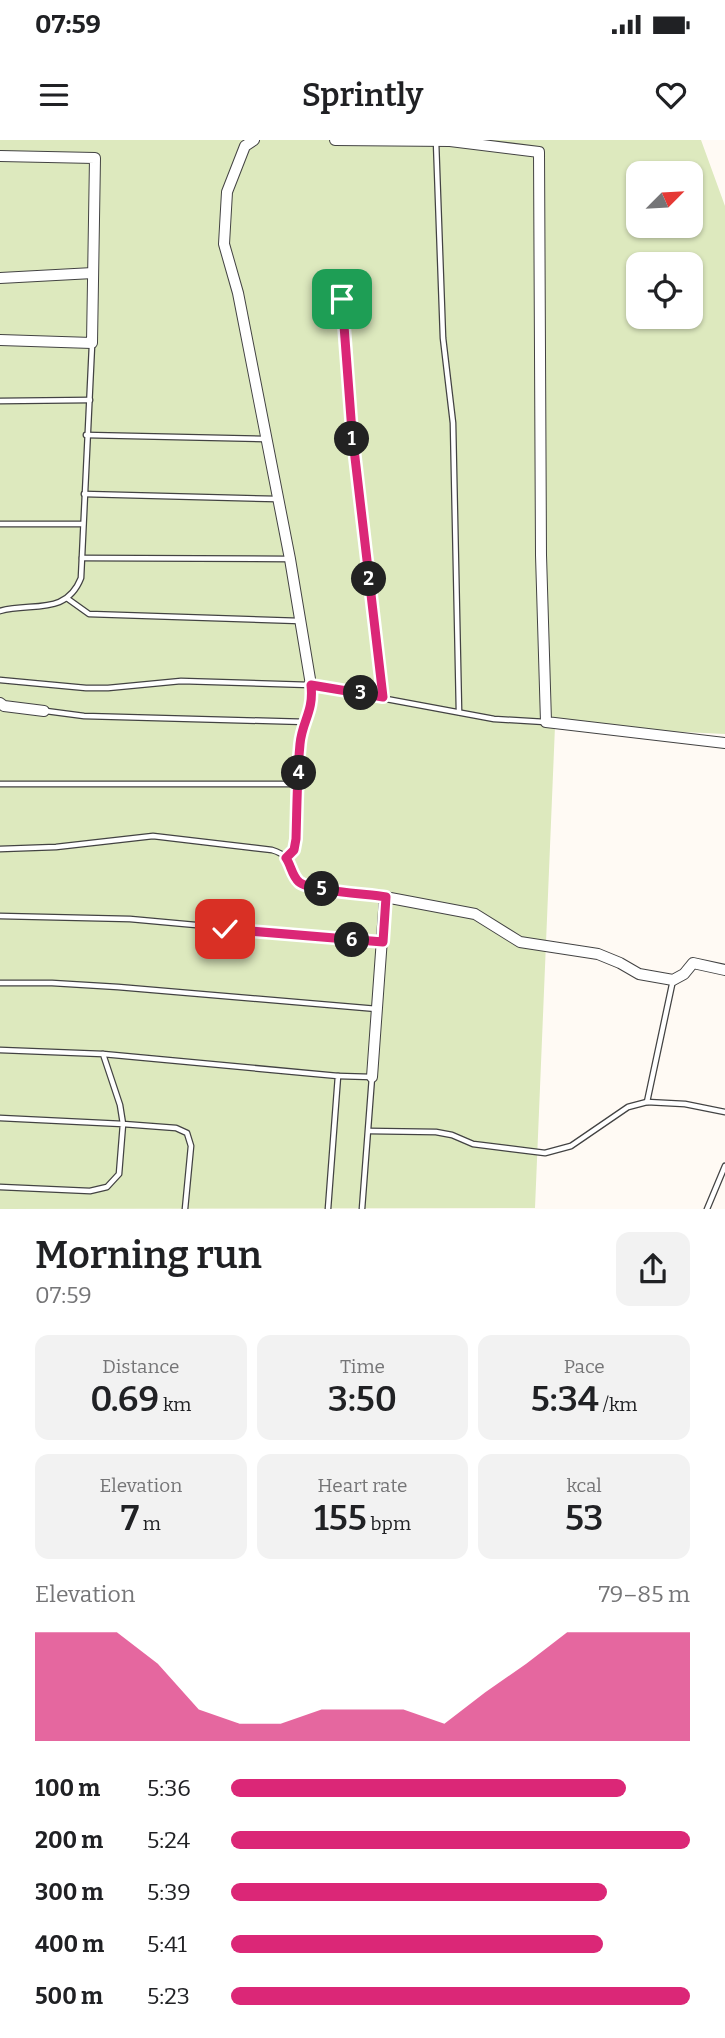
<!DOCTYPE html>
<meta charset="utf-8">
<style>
body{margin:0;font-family:Bitter,serif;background:#f2f2f2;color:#202124;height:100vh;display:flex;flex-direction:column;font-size:26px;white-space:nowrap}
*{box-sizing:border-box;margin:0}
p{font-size:23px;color:#757577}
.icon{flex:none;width:38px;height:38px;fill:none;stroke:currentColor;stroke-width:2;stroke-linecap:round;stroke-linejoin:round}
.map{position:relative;height:1069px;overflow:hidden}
.details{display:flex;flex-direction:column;background:#fff;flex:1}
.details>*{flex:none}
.needle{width:46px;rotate:66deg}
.buttons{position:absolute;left:626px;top:21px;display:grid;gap:14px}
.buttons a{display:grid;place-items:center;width:77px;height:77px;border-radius:14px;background:#fff;box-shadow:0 2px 5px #0004;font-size:35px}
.pin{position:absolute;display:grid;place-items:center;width:60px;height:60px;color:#fff;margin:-30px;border-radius:14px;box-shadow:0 4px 10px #0006}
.km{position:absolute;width:35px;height:35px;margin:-18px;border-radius:50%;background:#222;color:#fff;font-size:19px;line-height:35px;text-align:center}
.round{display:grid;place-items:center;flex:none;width:74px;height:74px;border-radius:14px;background:#f2f2f2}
.overview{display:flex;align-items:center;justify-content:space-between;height:119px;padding:0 35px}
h1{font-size:38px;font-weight:600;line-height:52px}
.figures{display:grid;grid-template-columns:repeat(3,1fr);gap:10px;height:119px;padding:7px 35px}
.figures div{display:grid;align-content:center;border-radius:14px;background:#f2f2f2;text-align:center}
.figures b{font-size:35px;font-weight:600}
.figures small{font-size:19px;font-weight:400}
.figures p{font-size:19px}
.chart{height:196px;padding:14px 35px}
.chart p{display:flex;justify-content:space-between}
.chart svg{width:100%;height:126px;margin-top:7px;fill:#db2777;opacity:.7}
ul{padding:0 35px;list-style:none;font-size:23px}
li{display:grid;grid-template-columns:112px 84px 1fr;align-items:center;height:52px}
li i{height:18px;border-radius:9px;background:#db2777}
.status{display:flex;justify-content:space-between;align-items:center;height:49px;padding:0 35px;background:#fff;direction:ltr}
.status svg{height:19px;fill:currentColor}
header{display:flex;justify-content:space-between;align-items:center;height:91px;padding:0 35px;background:#fff;font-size:32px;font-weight:600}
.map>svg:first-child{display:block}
</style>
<div class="status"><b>07:59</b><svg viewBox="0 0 49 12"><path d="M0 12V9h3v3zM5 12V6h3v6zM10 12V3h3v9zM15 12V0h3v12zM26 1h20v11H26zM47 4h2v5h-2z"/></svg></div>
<header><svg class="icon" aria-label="menu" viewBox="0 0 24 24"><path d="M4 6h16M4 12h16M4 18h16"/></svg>Sprintly<svg class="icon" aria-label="heart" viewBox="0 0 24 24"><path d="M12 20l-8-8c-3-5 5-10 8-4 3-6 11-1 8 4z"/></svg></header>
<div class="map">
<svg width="725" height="1069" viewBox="0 0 725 1069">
<rect width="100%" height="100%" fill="#fffaf4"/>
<!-- green -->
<path fill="#dde9be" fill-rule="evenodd" d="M0,0H701L725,66V594L555,586L535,1068L0,1069ZM639,33H691V86H639ZM639,124H691V177H639Z"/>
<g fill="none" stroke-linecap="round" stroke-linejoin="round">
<defs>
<g id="service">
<polyline points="436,1 443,198 453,283 459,572"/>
<polyline points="342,159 352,292 383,557"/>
<polyline points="0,261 90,260"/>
<polyline points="86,295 265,299"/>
<polyline points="84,354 277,359"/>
<polyline points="0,384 83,384"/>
<polyline points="82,418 289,419"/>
<polyline points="68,459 89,474 300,481"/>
<path d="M0,471C32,462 66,476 81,438L92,205"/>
<polyline points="0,540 86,548 108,548 181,541 310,545"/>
<polyline points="46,571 84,576 307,582"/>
<path d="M0,644H298C297,666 302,701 286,718"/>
<path d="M298,644C299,629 298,613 301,599C305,578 314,569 311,545L494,579L545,582"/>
<path d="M0,709L56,707L153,696L272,710C296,717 286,731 299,742C309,751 368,754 385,756"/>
<polyline points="0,776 130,779 383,802"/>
<polyline points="0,843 52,843 118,847 377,869"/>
<polyline points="0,910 103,914 120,965 123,984 176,988 187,993 191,1006 185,1069"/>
<polyline points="103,914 338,936 328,1069"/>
<polyline points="338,936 372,937 362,1069"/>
<polyline points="647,962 673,840"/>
<polyline points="0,978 123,984 119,1034 107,1047 90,1051 0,1047"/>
<polyline points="369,991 436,992 452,995 473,1004 545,1013 571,1006 628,967 647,962 685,964 725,972"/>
<polyline points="707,1069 725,1026"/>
</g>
<g id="minor">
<polyline points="254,0 245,6 227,52 224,104 238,153 290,419 311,545"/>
<polyline points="335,0 450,1 539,12 541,415 546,582 725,603"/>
<polyline points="0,16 95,18 92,203 0,200"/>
<polyline points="0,138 93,133"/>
<polyline points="0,563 4,566 44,571"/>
<polyline points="372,937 385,757 475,774 520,802 598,814 620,823 639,834 673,840 684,834 693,823 725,830"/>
</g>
</defs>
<!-- service casing -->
<use href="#service" stroke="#434343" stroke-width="7"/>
<!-- minor casing -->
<use href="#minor" stroke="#434343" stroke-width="12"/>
<!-- service -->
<use href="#service" stroke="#fff" stroke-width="4.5"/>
<!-- minor -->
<use href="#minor" stroke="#fff" stroke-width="10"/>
</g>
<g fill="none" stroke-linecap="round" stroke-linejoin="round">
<defs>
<path id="route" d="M225,789L383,802L386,757C369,754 309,751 299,742C292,736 291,725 286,718L294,710L296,699C297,667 297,635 300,604C302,581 314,572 311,545L383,557L352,292L342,159"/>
</defs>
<!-- route casing -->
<use href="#route" stroke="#fff" stroke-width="14"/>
<!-- route -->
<use href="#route" stroke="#db2777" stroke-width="9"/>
</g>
</svg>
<div class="buttons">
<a><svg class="needle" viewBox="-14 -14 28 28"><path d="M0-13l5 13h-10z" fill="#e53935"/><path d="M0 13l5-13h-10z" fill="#757577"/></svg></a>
<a><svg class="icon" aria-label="locate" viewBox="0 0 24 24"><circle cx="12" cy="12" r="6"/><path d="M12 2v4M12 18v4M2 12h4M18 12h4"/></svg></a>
</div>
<div class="pin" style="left:342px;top:159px;background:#1e9e55"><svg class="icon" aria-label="arrive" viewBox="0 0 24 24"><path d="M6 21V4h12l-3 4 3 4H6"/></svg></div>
<div class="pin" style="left:225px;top:789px;background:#d93025"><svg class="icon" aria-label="check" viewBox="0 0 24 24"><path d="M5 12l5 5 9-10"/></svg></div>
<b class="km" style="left:352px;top:299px">1</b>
<b class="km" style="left:369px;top:439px">2</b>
<b class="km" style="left:361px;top:553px">3</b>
<b class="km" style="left:299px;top:633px">4</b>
<b class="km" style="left:322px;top:749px">5</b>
<b class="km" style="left:352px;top:800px">6</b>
</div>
<section class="details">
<div class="overview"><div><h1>Morning run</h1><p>07:59</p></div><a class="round"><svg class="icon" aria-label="share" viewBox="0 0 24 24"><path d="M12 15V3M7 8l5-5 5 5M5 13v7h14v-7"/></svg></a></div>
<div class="figures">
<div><p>Distance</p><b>0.69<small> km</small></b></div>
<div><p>Time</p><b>3:50</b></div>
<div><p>Pace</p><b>5:34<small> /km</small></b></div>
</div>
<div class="figures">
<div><p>Elevation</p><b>7<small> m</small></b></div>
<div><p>Heart rate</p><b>155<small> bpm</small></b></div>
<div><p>kcal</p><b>53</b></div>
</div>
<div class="chart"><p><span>Elevation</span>79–85 m</p>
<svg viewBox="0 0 160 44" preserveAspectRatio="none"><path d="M0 44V6L10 6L20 6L30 17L40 33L50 38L60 38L70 33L80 33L90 33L100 38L110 27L120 17L130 6L140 6L150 6L160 6V44z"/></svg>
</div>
<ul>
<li><b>100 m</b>5:36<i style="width:86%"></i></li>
<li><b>200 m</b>5:24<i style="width:100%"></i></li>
<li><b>300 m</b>5:39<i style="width:82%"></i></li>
<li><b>400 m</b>5:41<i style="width:81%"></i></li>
<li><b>500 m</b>5:23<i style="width:100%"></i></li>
</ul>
</section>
